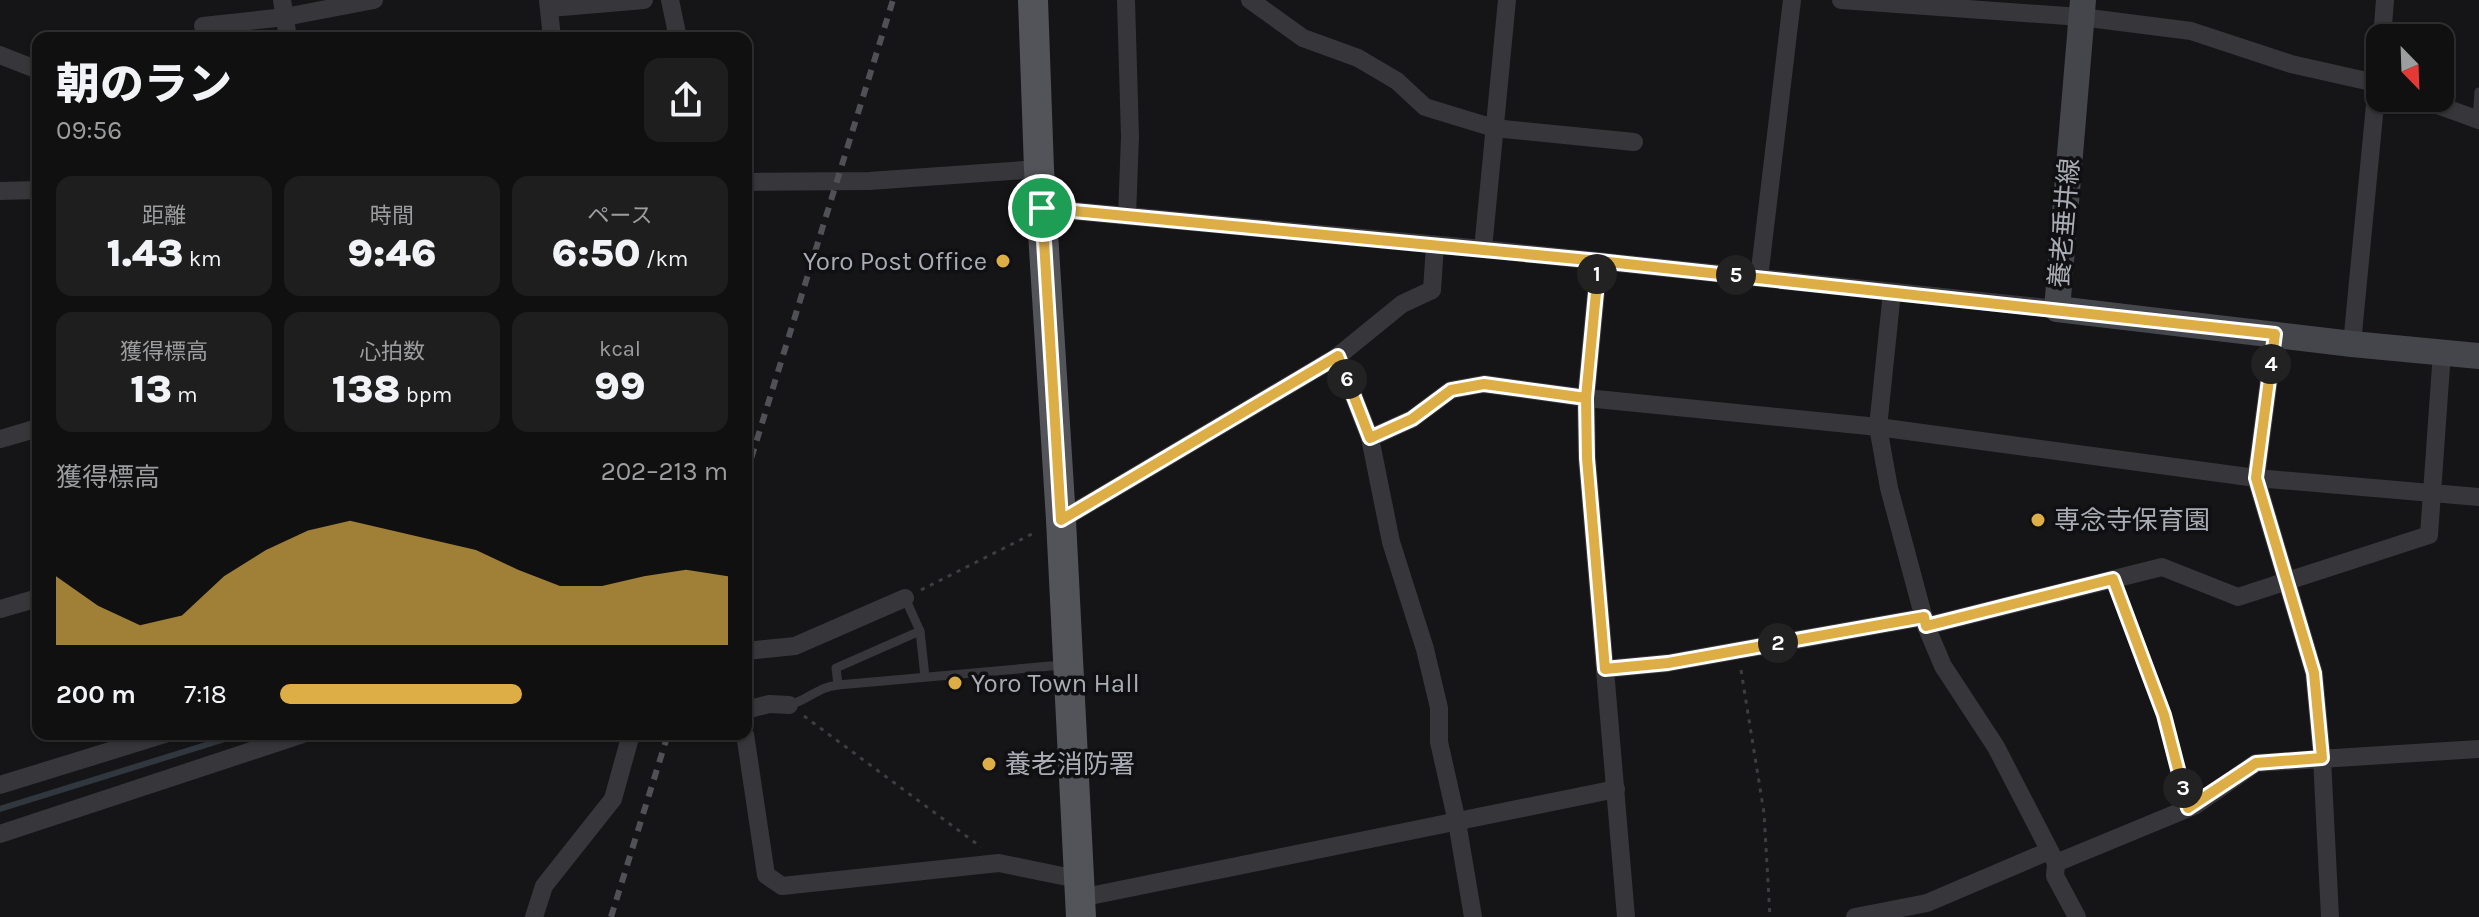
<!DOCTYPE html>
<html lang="ja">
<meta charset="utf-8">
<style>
body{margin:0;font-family:Karla,"Noto Sans JP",sans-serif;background:#1e1e1f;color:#f1f3f6;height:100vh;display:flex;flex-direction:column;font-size:30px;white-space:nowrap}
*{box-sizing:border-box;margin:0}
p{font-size:26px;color:#9c9d9f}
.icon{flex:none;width:44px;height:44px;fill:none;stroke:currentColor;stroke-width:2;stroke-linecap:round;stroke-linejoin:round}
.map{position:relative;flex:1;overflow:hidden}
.side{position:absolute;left:32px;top:32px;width:720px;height:708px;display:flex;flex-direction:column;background:#101011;border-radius:16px;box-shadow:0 2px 6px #0004,0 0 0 2px #303031}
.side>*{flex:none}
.needle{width:52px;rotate:157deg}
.fabs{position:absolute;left:2366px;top:24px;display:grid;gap:16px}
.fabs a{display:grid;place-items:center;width:88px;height:88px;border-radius:16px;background:#101011;box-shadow:0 2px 6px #0004,0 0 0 2px #303031;font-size:40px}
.pin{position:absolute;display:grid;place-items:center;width:68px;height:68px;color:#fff;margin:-34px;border:4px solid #fff;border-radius:50%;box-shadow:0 2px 8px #0007}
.km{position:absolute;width:40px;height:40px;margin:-20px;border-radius:50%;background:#222;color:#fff;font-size:22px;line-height:40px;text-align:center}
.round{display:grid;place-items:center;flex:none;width:84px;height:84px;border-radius:16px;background:#1e1e1f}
.head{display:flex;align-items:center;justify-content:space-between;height:136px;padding:0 24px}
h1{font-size:44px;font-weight:800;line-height:60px}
.figures{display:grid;grid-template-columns:repeat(3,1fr);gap:12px;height:136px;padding:8px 24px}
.figures div{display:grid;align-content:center;border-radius:16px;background:#1e1e1f;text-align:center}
.figures b{font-size:40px;font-weight:800}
.figures small{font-size:22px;font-weight:400}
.figures p{font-size:22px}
.chart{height:224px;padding:16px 24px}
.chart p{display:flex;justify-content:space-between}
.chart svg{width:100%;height:144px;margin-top:8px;fill:#deae46;opacity:.7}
ul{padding:0 24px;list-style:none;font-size:26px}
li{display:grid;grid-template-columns:128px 96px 1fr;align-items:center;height:60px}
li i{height:20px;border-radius:10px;background:#deae46}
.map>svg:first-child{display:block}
</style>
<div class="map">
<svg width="2479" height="917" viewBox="0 0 2479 917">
<rect width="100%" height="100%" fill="#151517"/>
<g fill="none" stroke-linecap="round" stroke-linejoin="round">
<!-- stream -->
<polyline stroke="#30373e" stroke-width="6" points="0,809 241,734"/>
<!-- path -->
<g stroke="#3d3e42" stroke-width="3" stroke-dasharray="4 6" stroke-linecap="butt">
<polyline points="921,590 1036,532"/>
<polyline points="2119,595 2164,715 2183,789"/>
<polyline points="1741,670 1764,813 1770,917"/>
<polyline points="804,716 981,847"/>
</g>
<!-- service -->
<g stroke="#37373b" stroke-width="9">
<polyline points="2477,119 2479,92"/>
<polyline points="905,598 920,631 925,677"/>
<polyline points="838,685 1062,665"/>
<path d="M789,705C809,700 817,687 838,685L836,668L920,631"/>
</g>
<!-- minor -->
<g stroke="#37373b" stroke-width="18">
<polyline points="282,0 288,38"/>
<polyline points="548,0 552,38"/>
<polyline points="670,0 678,38"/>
<polyline points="1126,0 1130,137 1127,216"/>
<polyline points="1250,0 1303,38 1358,58 1397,81 1425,107 1494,128 1634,142"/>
<polyline points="1841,0 2081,17 2191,31 2291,64 2380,84"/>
<polyline points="550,8 644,0"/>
<polyline points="203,26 285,17 374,0"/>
<polyline points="2382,38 2385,0"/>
<polyline points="0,55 38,70"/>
<polyline points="2418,98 2479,120"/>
<polyline points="746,182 869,181 1039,169"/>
<polyline points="0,191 38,190"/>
<polyline points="1042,208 1483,249 2057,309"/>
<polyline points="1483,249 1507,0"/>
<polyline points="1599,261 1586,398 1587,458 1626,917"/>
<polyline points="1759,278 1792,0"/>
<polyline points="1892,292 1878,427 1889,488 1926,626 1943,666 1996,747 2056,863 2055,876 2077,917"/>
<polyline points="2275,334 2256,478 2314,673 2322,758 2330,917"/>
<polyline points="2352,344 2380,53"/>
<polyline points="1338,356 1370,438 1391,542 1425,649 1439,708 1439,742 1457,822 1473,917"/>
<polyline points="1370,438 1412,419 1451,390 1484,384 1586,398 1878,427 2256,478 2479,497"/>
<polyline points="0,439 38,428"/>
<polyline points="1061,520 1338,356 1402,304 1432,290 1435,245"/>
<polyline points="0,609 38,598"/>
<polyline points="1926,626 2162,567 2238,597 2429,535 2442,352"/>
<polyline points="746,651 795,646 905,598"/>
<polyline points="1605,669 1668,663 1924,617"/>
<polyline points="746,710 769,704 789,705"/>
<polyline points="745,734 766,875 782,886 999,863 1077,879"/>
<polyline points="0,785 165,734"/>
<polyline points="0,834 303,734"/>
<polyline points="2056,863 2194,806 2256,763 2479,749"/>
<polyline points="1080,898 1616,789"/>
<polyline points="534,917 544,886 613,799 631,734"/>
<polyline points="1855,917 1927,903 2049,851"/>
</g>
<!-- secondary -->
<polyline stroke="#45464b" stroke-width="26" points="2083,0 2057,309 2352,344 2479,356"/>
<!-- primary -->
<polyline stroke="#53545a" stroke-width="30" points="1033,0 1039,169 1061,520 1081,917"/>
<!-- rail -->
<g stroke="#505156" stroke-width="6" stroke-dasharray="10 8" stroke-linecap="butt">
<polyline points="746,475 893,0"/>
<polyline points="611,917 668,734"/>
</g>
</g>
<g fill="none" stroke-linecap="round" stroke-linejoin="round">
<defs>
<polyline id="route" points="1042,208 1599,261 1586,398 1587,458 1605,669 1668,663 1924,617 1926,626 2113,579 2164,715 2188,808 2256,763 2322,758 2314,673 2256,478 2275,334 1599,261 1586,398 1484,384 1451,390 1412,419 1370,438 1338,356 1061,520 1042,208"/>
</defs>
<!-- route casing -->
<use href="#route" stroke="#fff" stroke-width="16"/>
<!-- route -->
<use href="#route" stroke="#deae46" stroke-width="10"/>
</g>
<!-- markers -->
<g fill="#deae46" stroke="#101012" stroke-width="3">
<circle cx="1003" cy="261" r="8"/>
<circle cx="2038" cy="520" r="8"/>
<circle cx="955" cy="683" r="8"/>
<circle cx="989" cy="764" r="8"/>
</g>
<g text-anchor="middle" stroke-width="7" stroke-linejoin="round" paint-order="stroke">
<!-- street labels -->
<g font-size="26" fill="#a9acb5" stroke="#101012">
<text transform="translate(2064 223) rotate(-85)" y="9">養老垂井線</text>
</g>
<!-- poi labels -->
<g font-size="26" fill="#a9acb5" stroke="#101012" text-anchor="start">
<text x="987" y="270" text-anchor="end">Yoro Post Office</text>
<text x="2054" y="529">専念寺保育園</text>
<text x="971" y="692">Yoro Town Hall</text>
<text x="1005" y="773">養老消防署</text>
</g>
</g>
</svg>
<div class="fabs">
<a><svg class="needle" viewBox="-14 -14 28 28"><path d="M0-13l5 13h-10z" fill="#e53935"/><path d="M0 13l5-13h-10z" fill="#9c9d9f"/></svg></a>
</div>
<div class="pin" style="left:1042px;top:208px;background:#1e9e55"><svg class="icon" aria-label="arrive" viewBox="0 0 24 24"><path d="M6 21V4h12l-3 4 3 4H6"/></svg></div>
<b class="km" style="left:1597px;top:274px">1</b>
<b class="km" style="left:1778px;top:643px">2</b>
<b class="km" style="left:2183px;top:788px">3</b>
<b class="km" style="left:2271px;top:364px">4</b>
<b class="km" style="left:1736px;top:275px">5</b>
<b class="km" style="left:1347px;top:379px">6</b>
<section class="side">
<div class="head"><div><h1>朝のラン</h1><p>09:56</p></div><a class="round"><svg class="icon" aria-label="share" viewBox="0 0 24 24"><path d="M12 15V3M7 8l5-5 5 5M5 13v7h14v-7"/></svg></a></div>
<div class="figures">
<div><p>距離</p><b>1.43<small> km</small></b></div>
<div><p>時間</p><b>9:46</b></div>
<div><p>ペース</p><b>6:50<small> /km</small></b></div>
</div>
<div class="figures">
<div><p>獲得標高</p><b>13<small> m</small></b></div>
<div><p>心拍数</p><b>138<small> bpm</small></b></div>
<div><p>kcal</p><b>99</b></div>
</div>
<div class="chart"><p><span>獲得標高</span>202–213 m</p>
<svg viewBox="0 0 160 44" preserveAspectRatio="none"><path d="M0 44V23L10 32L20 38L30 35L40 23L50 15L60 9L70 6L80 9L90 12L100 15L110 21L120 26L130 26L140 23L150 21L160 23V44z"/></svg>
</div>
<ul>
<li><b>200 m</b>7:18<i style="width:54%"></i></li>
</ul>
</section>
</div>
